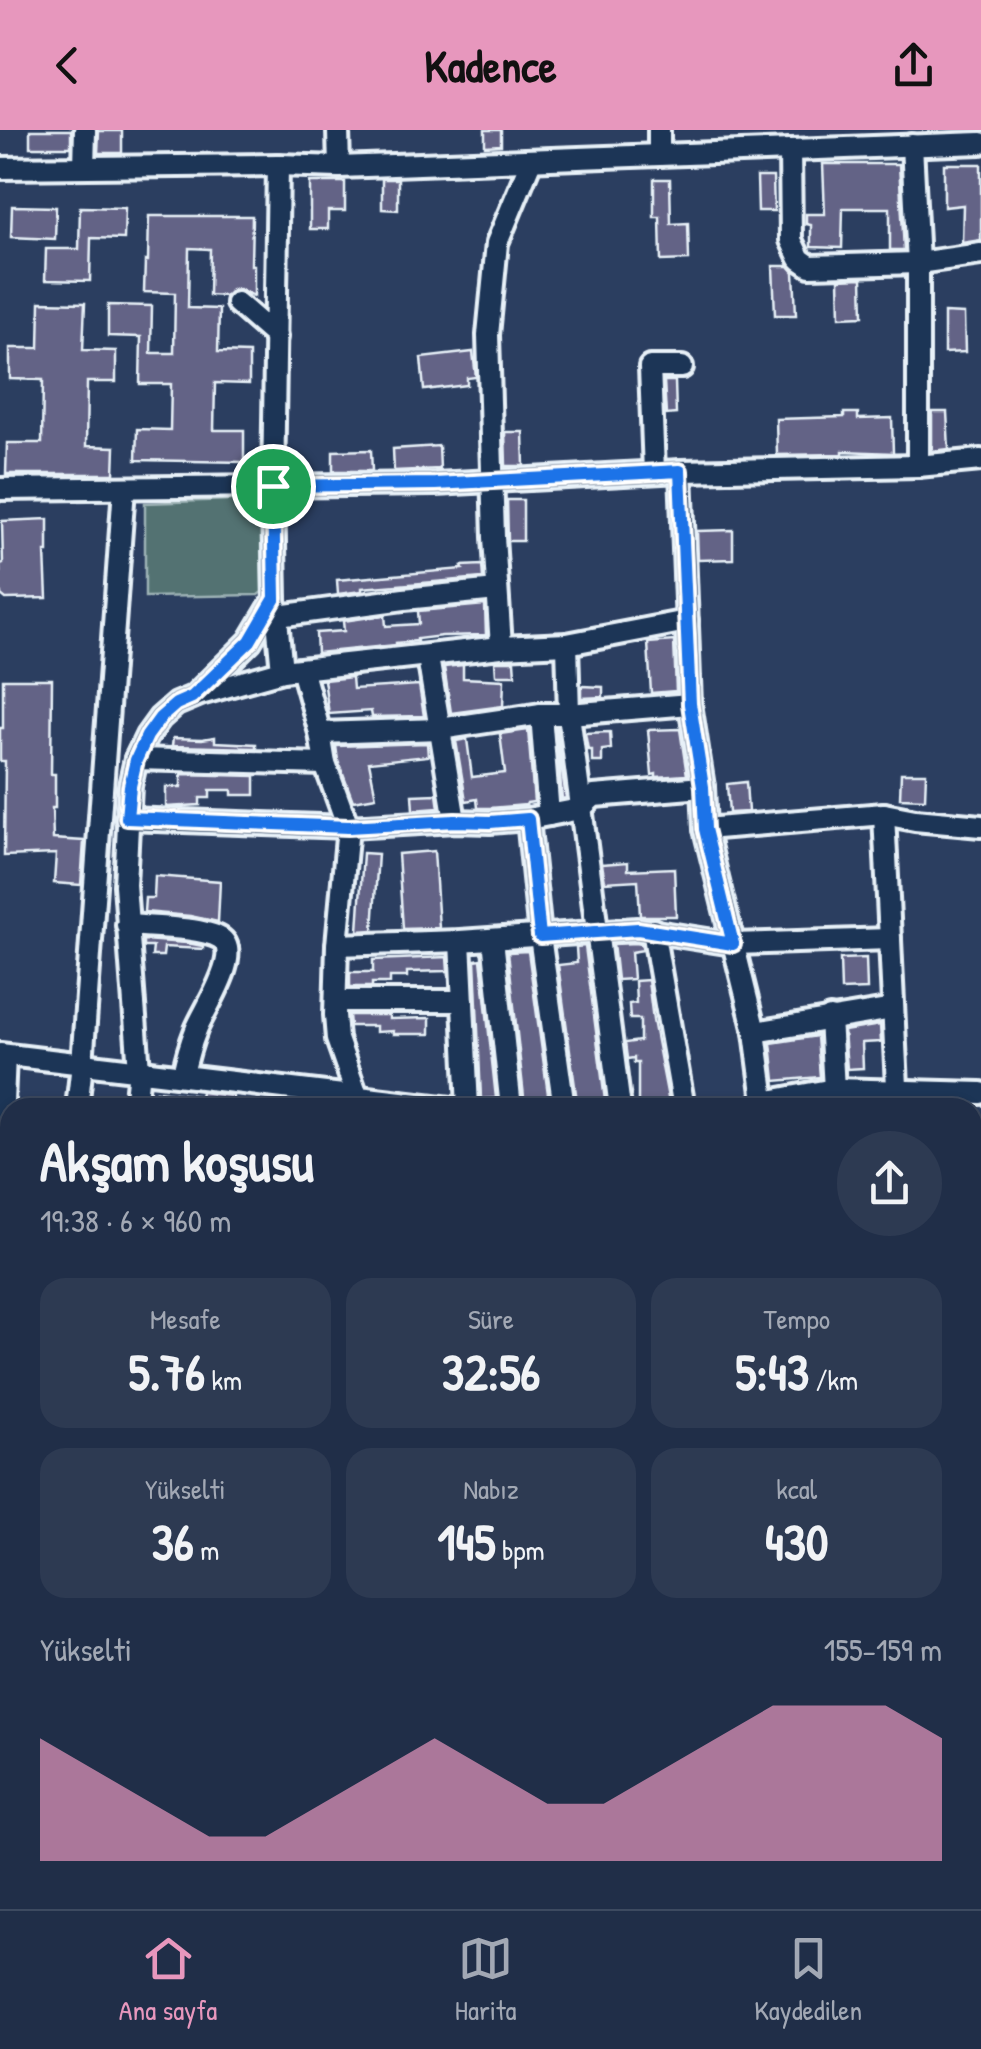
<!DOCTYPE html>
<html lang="tr">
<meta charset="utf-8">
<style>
body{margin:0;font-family:"Patrick Hand",sans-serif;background:#2d3a52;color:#f1f3f6;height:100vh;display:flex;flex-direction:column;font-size:38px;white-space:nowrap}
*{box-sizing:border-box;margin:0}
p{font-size:32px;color:#a2a8b4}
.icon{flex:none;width:55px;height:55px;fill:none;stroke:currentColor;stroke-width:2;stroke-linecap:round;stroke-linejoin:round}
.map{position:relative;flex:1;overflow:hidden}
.side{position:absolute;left:0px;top:968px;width:982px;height:812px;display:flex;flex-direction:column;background:#202e48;border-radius:30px 30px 0 0;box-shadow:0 2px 8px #0004,0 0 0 2px #3d4a60}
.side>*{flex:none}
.pin{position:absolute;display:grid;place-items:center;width:85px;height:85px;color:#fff;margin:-42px;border:5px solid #fff;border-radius:50%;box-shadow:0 2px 10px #0007}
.round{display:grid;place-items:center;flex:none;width:105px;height:105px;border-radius:52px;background:#2d3a52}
.summary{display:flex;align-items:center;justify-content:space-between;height:170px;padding:0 40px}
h1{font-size:55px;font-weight:700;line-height:75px}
.stats{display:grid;grid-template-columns:repeat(3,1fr);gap:15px;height:170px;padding:10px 40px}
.stats div{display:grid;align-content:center;border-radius:25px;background:#2d3a52;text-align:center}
.stats b{font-size:50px;font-weight:700}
.stats small{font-size:28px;font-weight:400}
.stats p{font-size:28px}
.chart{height:280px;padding:20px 40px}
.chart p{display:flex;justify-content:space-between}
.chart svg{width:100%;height:180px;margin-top:10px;fill:#e797bd;opacity:.7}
header{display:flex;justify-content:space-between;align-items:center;height:130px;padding:0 40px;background:#e797bd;color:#111;font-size:45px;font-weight:700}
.tab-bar{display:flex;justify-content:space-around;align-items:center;height:140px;border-top:2px solid #3d4a60;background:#202e48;font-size:28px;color:#a2a8b4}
.tab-bar a{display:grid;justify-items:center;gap:5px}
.tab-bar .on{color:#e797bd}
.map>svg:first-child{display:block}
</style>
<header><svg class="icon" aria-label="back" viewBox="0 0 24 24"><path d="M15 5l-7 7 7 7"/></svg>Kadence<svg class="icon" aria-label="share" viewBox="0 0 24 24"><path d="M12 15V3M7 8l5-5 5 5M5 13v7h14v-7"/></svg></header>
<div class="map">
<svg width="981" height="1779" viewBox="0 0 981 1779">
<rect width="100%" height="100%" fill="#2b3e60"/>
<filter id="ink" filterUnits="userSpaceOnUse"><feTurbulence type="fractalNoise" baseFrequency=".01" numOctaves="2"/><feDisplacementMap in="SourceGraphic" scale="20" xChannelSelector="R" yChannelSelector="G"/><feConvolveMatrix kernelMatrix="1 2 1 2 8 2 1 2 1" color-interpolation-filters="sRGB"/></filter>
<g filter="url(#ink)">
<!-- green -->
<polygon fill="#527272" stroke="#9db2b5" stroke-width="2.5" points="260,369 262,462 258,465 145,467 145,373"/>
<!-- building -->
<g fill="#636386" stroke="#e8f1f8" stroke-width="2.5">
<rect x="30" y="0" width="41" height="17"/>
<polygon points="485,0 501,0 501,15 485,16"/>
<polygon points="99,1 122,1 122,23 98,23"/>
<polygon points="823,34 899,34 904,120 890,120 890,78 843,78 842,118 811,117 811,95 806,94 806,84 825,84"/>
<polygon points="944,34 981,34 981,110 962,113 963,75 944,77"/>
<polygon points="757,47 773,47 774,81 758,81"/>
<polygon points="382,49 398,49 398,80 382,79"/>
<polygon points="654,49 670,49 671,94 688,93 689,130 661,131 660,87 654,87"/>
<polygon points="310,52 345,52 345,81 328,81 328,99 310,99"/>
<polygon points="12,76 56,77 55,109 11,107"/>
<polygon points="80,77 125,78 124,109 91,108 90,151 45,150 46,119 79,119"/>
<polygon points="149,86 252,86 251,135 254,135 254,166 239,159 232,160 226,166 209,165 210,119 189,118 188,178 219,179 218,222 249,223 249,254 215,253 214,300 244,300 244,332 136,330 137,299 170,300 171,254 140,254 141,207 108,206 108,175 152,176 151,223 174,223 175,163 144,162 145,131 148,131"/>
<polygon points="773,136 789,136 794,142 796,185 775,185"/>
<polygon points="862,148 863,186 840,187 839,149"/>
<polygon points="40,172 85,173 83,220 116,221 116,252 87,252 86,316 115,317 114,344 6,344 7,313 42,313 43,250 10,249 10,218 39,218"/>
<polygon points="944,183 964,184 965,222 944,223"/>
<polygon points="473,222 476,247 467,248 467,255 424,260 421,228"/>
<polygon points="664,251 675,251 676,284 666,285"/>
<polygon points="932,282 947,282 949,319 932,321"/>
<polygon points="844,283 858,283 858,289 892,288 893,323 843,321 843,324 777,325 776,289 844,287"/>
<polygon points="505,302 523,302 524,336 506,336"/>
<polygon points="439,316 440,339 394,341 393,319"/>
<polygon points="371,320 372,341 333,341 333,321"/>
<polygon points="507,370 523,370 523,411 508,411"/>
<polygon points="48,389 48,422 45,422 47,468 6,469 1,465 0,435 3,434 2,391"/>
<polygon points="733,400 733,429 698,430 697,401"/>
<polygon points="482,435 483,448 362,458 362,461 338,464 337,450 463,439 462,436"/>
<polygon points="485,475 486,505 442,506 417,509 417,511 396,513 396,515 317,523 316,503 344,501 343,491 385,485 386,496 419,494 418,481"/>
<polygon points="674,511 676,561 651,563 648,513"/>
<polygon points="495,531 514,531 515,545 496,545"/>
<polygon points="463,535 463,548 504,550 503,576 451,583 444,537"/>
<polygon points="352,547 353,559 419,555 424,586 372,587 371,581 329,584 324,550"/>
<polygon points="3,549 52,549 51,644 55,644 55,678 52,678 53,709 84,711 81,755 54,753 56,724 4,726 5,631 0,631 0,598 3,598"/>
<polygon points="582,556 603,557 603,567 582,568"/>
<polygon points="556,598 566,668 562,669"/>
<polygon points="680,599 687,645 656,647 656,644 652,645 648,600"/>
<polygon points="528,600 534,672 527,673 526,675 490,678 478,678 477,669 466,671 456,611 467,609 472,647 505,643 500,604"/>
<polygon points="610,602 611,619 602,620 602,632 592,632 592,620 588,620 585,603"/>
<polygon points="215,607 215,612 256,614 256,618 172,616 173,608 202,609"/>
<polygon points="427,613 428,626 369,632 376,667 353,671 338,631 336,616"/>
<polygon points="901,643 926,643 925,669 900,668"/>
<polygon points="181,644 255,646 255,665 232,665 232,660 210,660 210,668 200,668 200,675 166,677 166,657 181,657"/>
<polygon points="746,652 748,682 729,683 727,654"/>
<polygon points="437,664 439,678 413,680 412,665"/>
<polygon points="434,721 439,798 403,799 398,724"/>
<polygon points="363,723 378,724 373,800 358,801"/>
<polygon points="628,732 628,740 674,738 676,786 640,786 638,750 605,752 602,734"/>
<polygon points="155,746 220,751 218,792 190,786 144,782 145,768 154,768"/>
<polygon points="143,810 187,813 203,816 203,819 164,817 163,826 152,826 153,817 143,817"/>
<polygon points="636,813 641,814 643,820 631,822 633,849 617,850 613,814"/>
<polygon points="585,816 606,978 578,978 558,835 577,833 576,817"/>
<polygon points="528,821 550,978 525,976 508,822"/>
<polygon points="447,827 448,841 407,842 407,847 390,847 390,853 372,853 372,857 350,857 350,842 373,842 373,830"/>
<polygon points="866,828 867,859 841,860 840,829"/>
<polygon points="481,829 496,968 481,969 475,830"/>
<polygon points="648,850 653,890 670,978 638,978 638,933 634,933 634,928 627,929 625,913 640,911 640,889 630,889 629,874 636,873 635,851"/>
<polygon points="349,885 389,885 389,889 430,888 430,904 393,904 393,901 376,902 376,896 350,896"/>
<polygon points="880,895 881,912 862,913 863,938 847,939 844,901"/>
<polygon points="817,906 820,947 775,951 771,913"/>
<polygon points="156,961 200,966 201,962 233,966 232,978 156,978"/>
</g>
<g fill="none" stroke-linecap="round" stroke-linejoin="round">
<defs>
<g id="minor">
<polyline points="338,0 339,37"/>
<polyline points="912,15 918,133 918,336"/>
<polyline points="790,20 791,110 800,129 810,136 918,133 981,124"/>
<polyline points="659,25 659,0"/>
<polyline points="278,35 273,357 275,469 282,541"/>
<polyline points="84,37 85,0"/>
<polyline points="0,38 278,35 339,37 981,13"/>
<polyline points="237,173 276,207"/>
<polyline points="681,341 690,574 703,657 705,699 755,902 765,978"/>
<polyline points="654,342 650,237 682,237"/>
<polyline points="0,359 435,354 681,341 918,336 981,330"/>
<polyline points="278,486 404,469 497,460"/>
<polyline points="567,514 569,584 620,978"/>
<polyline points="501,517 494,407 488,205 497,113 531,31"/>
<polyline points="428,527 455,691"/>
<polyline points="302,539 320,603 325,634 348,697 337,815 335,885 337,909 357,966 357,976"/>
<polyline points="197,563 250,511 275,469"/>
<polyline points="541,584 549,685"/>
<polyline points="320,603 440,599 541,584 569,584 690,574"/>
<polyline points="136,629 325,634"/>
<polyline points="884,684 898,978"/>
<polyline points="127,689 348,697 455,691 490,692 528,689 580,679 594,666 703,657"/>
<polyline points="528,689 540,806 564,978"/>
<polyline points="705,699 884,684 915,690 981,696"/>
<path d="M127,795C150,797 202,797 220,808C244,823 203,881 196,900C190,915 186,930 183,945"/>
<polyline points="653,800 684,978"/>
<polyline points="493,809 511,978"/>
<polyline points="460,811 468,978"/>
<polyline points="337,815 460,811 637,799 733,814 890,809"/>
<polyline points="336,871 463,871"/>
<polyline points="830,888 835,978"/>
<polyline points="755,902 893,879"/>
<polyline points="0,924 451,978"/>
<polyline points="5,925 2,995 10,1013"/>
<polyline points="764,972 834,959 981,963"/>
<polyline points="77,978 82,934 124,358"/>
<polyline points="135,978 139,940 125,755 130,656 136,629 147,606 160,588 176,574 200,564 282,541 501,517 567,514 687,491"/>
<polyline points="0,1114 10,1110"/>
<polyline points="0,1237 10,1232"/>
<polyline points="972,1342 981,1356"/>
<polyline points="0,1386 10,1381"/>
<polyline points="972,1403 981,1398"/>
<polyline points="0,1410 10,1409"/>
<polyline points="0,1455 10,1455"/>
<polyline points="972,1459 981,1455"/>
<polyline points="0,1572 10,1567"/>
<polyline points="0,1647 10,1642"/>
<polyline points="0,1741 10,1756"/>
<polyline points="19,1770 26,1779"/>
<polyline points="125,1770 130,1779"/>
<polyline points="837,1770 851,1779"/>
<polyline points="647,1772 674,1779"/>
<polyline points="302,1779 318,1770"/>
<polyline points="431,1779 448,1770"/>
<polyline points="530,1779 532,1770"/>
<polyline points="744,1779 746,1770"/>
<polyline points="874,1779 875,1770"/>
<polyline points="947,1779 947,1770"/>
</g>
</defs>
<!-- minor casing -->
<use href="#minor" stroke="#e8f1f8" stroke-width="28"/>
<!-- minor -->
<use href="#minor" stroke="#1d3557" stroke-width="20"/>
</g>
</g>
<g fill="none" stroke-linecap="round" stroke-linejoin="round" filter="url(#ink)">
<defs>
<polygon id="route" points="680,341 690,574 703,657 705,699 733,814 638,799 540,806 528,689 490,692 455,691 348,697 127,688 130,656 136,630 147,606 160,588 176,574 192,567 250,511 275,468 273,356 435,354"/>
</defs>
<!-- route casing -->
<use href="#route" stroke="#fff" stroke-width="20"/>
<!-- route -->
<use href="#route" stroke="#1a73e8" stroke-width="12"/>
</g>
</svg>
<div class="pin" style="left:273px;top:356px;background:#1e9e55"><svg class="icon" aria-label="arrive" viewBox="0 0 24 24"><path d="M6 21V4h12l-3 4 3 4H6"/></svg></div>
<section class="side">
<div class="summary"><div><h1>Akşam koşusu</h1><p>19:38 · 6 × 960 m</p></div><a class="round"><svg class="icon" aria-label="share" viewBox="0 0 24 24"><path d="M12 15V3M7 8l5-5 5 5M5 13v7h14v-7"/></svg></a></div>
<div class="stats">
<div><p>Mesafe</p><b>5.76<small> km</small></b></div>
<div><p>Süre</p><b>32:56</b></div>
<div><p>Tempo</p><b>5:43<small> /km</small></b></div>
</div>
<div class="stats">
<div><p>Yükselti</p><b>36<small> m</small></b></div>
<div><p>Nabız</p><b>145<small> bpm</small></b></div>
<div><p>kcal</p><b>430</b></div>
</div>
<div class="chart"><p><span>Yükselti</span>155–159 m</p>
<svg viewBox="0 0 160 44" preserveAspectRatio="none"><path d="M0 44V14L10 22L20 30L30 38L40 38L50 30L60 22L70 14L80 22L90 30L100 30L110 22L120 14L130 6L140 6L150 6L160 14V44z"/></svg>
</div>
</section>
</div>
<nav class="tab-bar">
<a class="on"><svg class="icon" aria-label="home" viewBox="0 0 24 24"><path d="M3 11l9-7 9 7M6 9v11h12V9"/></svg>Ana sayfa</a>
<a><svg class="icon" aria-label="map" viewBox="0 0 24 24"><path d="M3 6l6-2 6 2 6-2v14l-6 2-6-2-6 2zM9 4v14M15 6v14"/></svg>Harita</a>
<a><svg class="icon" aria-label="saved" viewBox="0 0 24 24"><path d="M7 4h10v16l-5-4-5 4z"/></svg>Kaydedilen</a>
</nav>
